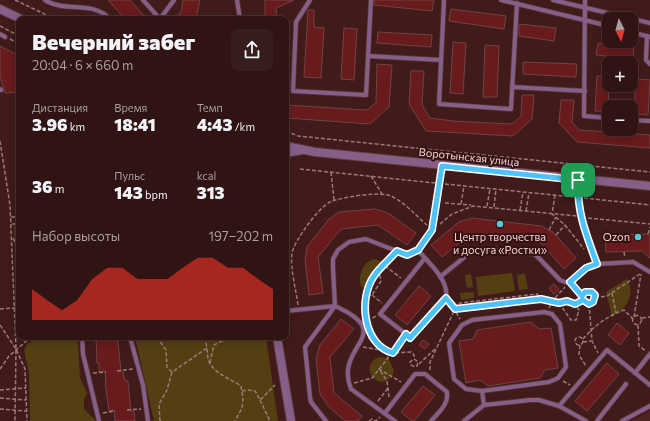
<!DOCTYPE html>
<html lang="ru">
<meta charset="utf-8">
<style>
body{margin:0;font-family:Commissioner,sans-serif;background:#381d1d;color:#f1f3f6;height:100vh;display:flex;flex-direction:column;font-size:15px;white-space:nowrap}
*{box-sizing:border-box;margin:0}
p{font-size:13px;color:#a89ea0}
.icon{flex:none;width:22px;height:22px;fill:none;stroke:currentColor;stroke-width:2;stroke-linecap:round;stroke-linejoin:round}
.map{position:relative;flex:1;overflow:hidden}
.details{position:absolute;left:16px;top:16px;width:273px;height:324px;display:flex;flex-direction:column;background:#301414;border-radius:8px;box-shadow:0 2px 10px #0003,0 0 0 1px #4b3334}
.details>*{flex:none}
.needle{width:26px;rotate:174deg}
.fabs{position:absolute;left:602px;top:12px;display:grid;gap:8px}
.fabs a{display:grid;place-items:center;width:36px;height:36px;border-radius:8px;background:#301414;box-shadow:0 2px 10px #0003,0 0 0 1px #4b3334;font-size:20px}
.pin{position:absolute;display:grid;place-items:center;width:34px;height:34px;color:#fff;margin:-17px;border-radius:8px;box-shadow:0 2px 6px #0006}
.round{display:grid;place-items:center;flex:none;width:42px;height:42px;border-radius:8px;background:#381d1d}
.headline{display:flex;align-items:center;justify-content:space-between;height:68px;padding:0 16px}
h1{font-size:22px;font-weight:800;line-height:30px}
.figures{display:grid;grid-template-columns:repeat(3,1fr);gap:6px;height:68px;padding:4px 16px}
.figures div{display:grid;align-content:center}
.figures b{font-size:17px;font-weight:800}
.figures small{font-size:11px;font-weight:400}
.figures p{font-size:11px}
.chart{height:112px;padding:8px 16px}
.chart p{display:flex;justify-content:space-between}
.chart svg{width:100%;height:72px;margin-top:4px;fill:#d93025;opacity:.7}
.map>svg:first-child{display:block}
</style>
<div class="map">
<svg width="650" height="421" viewBox="0 0 650 421">
<rect width="100%" height="100%" fill="#401b1a"/>
<!-- built -->
<polygon fill="#4e2321" points="650,411 650,421 632,421"/>
<!-- green -->
<g fill="#533f12">
<polygon points="18,215 19,215 19,297 16,291 14,228"/>
<path d="M374,259L384,262L364,288L361,286C358,277 361,271 366,263Z"/>
<polygon points="512,273 515,291 478,296 476,277"/>
<polygon points="525,273 528,289 519,290 517,275"/>
<polygon points="471,274 473,287 467,288 465,275"/>
<path d="M627,279C636,297 626,308 612,317L606,292Z"/>
<polygon points="474,292 474,298 461,300 460,293"/>
<polygon points="48,337 75,337 78,343 80,378 87,393 84,400 84,409 96,421 30,421 29,373 24,350 28,343"/>
<polygon points="135,337 266,337 278,421 154,421"/>
<path d="M379,357L388,358L394,370L392,377L384,382C368,382 364,363 379,357Z"/>
</g>
<!-- building -->
<g fill="#691a1c" stroke="#6e4542">
<polygon points="108,0 130,0 147,19 125,19"/>
<polygon points="183,0 200,0 196,19 173,19 181,12"/>
<polygon points="265,0 294,0 276,8 277,19 265,19"/>
<polygon points="374,0 434,0 432,11 374,5"/>
<polygon points="451,9 506,16 504,29 449,21"/>
<polygon points="308,10 314,10 314,27 324,28 321,78 304,77"/>
<polygon points="519,24 556,28 554,41 519,36"/>
<polygon points="344,28 357,29 354,80 341,79"/>
<polygon points="378,32 432,35 431,47 377,43"/>
<polygon points="453,42 466,43 463,94 450,93"/>
<polygon points="598,43 634,47 633,59 596,55"/>
<polygon points="485,45 499,46 497,97 483,97"/>
<polygon points="0,46 19,56 19,92 5,93 0,76"/>
<polygon points="523,62 577,64 576,77 523,74"/>
<polygon points="377,64 392,65 389,107 370,124 286,118 286,105 367,110 376,103"/>
<polygon points="411,71 424,71 422,105 430,118 453,121 512,124 521,116 522,95 534,95 532,119 513,136 426,131 409,104"/>
<polygon points="597,76 609,76 608,112 595,111"/>
<polygon points="636,79 650,80 648,115 634,114"/>
<polygon points="561,100 574,100 572,122 579,130 650,135 650,148 577,142 559,123"/>
<polygon points="375,209 388,213 416,233 407,245 378,225 341,229 318,257 323,293 309,295 305,260 307,247 329,219 339,212"/>
<polygon points="472,218 541,226 553,232 576,258 564,269 539,241 470,235 442,257 431,245 459,222"/>
<polygon points="648,234 650,236 650,258 642,251 606,252 605,235"/>
<polygon points="554,284 559,290 554,294 549,288"/>
<polygon points="419,286 431,296 407,325 395,315"/>
<polygon points="341,319 354,329 330,357 334,393 362,416 358,421 345,421 328,406 320,394 316,359 320,345"/>
<polygon points="531,322 539,329 551,328 558,368 545,370 540,378 488,386 480,380 466,383 459,341 473,339 477,330"/>
<polygon points="617,323 629,333 620,345 608,335"/>
<polygon points="96,337 113,337 118,342 121,372 123,372 125,381 128,381 131,411 134,411 135,421 115,421 114,410 109,411 105,383 106,383 105,371 99,372 99,363 97,363"/>
<polygon points="423,340 429,344 425,349 419,345"/>
<polygon points="607,363 619,374 587,411 575,401"/>
<polygon points="423,386 435,395 414,421 412,421 401,412"/>
</g>
<g fill="none" stroke-linecap="round" stroke-linejoin="round">
<defs>
<g id="service">
<path d="M45,0C65,13 93,0 110,19"/>
<polyline points="143,0 160,19"/>
<polyline points="237,0 240,19"/>
<polyline points="310,0 296,22 293,91 366,95 371,0"/>
<polyline points="444,0 439,104 511,109 517,3"/>
<polyline points="501,0 609,26"/>
<polyline points="553,0 650,23"/>
<polyline points="585,0 584,116 609,118"/>
<polyline points="160,19 174,0"/>
<polyline points="631,32 650,37"/>
<polyline points="0,34 5,37"/>
<polyline points="647,36 646,60 650,64"/>
<polyline points="368,56 441,60"/>
<polyline points="512,87 585,91"/>
<polyline points="0,89 1,90"/>
<polyline points="631,120 650,121"/>
<path d="M578,180C577,213 586,234 597,264"/>
<path d="M418,250C429,264 449,279 446,298L411,338L380,314L425,258"/>
<polyline points="440,277 472,251 481,249 535,254 560,280 565,282 570,282 586,268 597,264 633,262 650,272"/>
<path d="M286,311L335,306L333,268V259L338,250L349,242L366,239L407,255C440,241 438,196 442,166"/>
<polyline points="82,337 83,354 99,421"/>
<polyline points="130,337 143,385 148,421"/>
<polyline points="635,373 650,354"/>
<polyline points="482,391 466,389 454,379 449,343 462,325 472,320 544,312 552,314 560,324 566,367 558,378 549,382 482,391 484,405"/>
<polyline points="559,406 607,350 650,385"/>
<path d="M385,413L415,374H425L447,392C449,404 439,412 431,421"/>
<path d="M326,421L311,402L310,397L305,347L335,306C399,335 333,345 351,389L395,421"/>
<polyline points="464,421 484,405 530,400 539,400 559,406 586,421"/>
<polyline points="597,421 626,384"/>
<polyline points="622,421 650,406"/>
</g>
<g id="minor">
<polyline points="286,153 302,150"/>
<polyline points="277,337 291,421"/>
</g>
<g id="tertiary">
<polyline points="0,9 21,19"/>
<polyline points="286,146 315,152 650,186"/>
</g>
</defs>
<!-- service casing -->
<use href="#service" stroke="#5c3937" stroke-width="5.5"/>
<!-- minor casing -->
<use href="#minor" stroke="#5c3937" stroke-width="10"/>
<!-- tertiary casing -->
<use href="#tertiary" stroke="#5c3937" stroke-width="10"/>
<!-- path -->
<g stroke="#9a7a79" stroke-width="1.5" stroke-dasharray="4 2" stroke-linecap="butt">
<polyline points="15,0 55,19"/>
<polyline points="0,26 19,36"/>
<polyline points="10,39 19,44"/>
<polyline points="286,131 298,136 650,172"/>
<polyline points="0,141 10,205 16,349 25,369 27,421"/>
<polyline points="300,169 435,183"/>
<polyline points="331,172 334,200"/>
<polyline points="371,176 382,194"/>
<polyline points="445,184 573,197"/>
<polyline points="555,195 552,214 565,225 584,249"/>
<polyline points="584,198 650,205"/>
<polyline points="445,203 471,205"/>
<polyline points="461,204 464,186"/>
<polyline points="487,206 490,189"/>
<polyline points="494,207 496,189"/>
<polyline points="520,210 523,192"/>
<polyline points="526,211 529,193"/>
<polyline points="11,217 19,217"/>
<polyline points="588,218 650,224"/>
<polyline points="12,224 19,224"/>
<polyline points="440,224 452,214 473,206 577,216"/>
<polyline points="549,230 556,217"/>
<polyline points="648,234 650,227"/>
<polyline points="556,235 565,225"/>
<polyline points="13,238 19,250"/>
<polyline points="540,252 545,247"/>
<polyline points="624,252 625,258"/>
<polyline points="385,266 401,278"/>
<polyline points="574,287 583,296"/>
<circle cx="589" cy="297" r="6"/>
<polyline points="612,293 616,313"/>
<polyline points="15,295 19,298"/>
<polyline points="372,295 382,303"/>
<polyline points="367,296 372,295 381,281 379,271"/>
<polyline points="595,298 607,296 640,274"/>
<polyline points="450,302 460,319"/>
<polyline points="559,303 571,320 576,320 579,310 575,304"/>
<polyline points="589,304 592,341 598,353"/>
<path d="M298,305C296,289 290,269 292,253C294,241 319,207 330,202C342,197 376,192 388,195C403,200 415,215 427,225"/>
<polyline points="549,308 553,300 565,287"/>
<polyline points="0,309 15,308"/>
<polyline points="455,309 460,303 537,294 541,299"/>
<circle cx="637" cy="320" r="4.5"/>
<polyline points="634,317 641,274"/>
<polyline points="642,318 650,317"/>
<polyline points="367,321 376,316"/>
<path d="M368,322C360,289 374,280 393,256"/>
<polyline points="0,325 16,349 15,421"/>
<polyline points="638,325 639,346 646,351"/>
<polyline points="157,337 166,350 167,367 172,372"/>
<path d="M204,337C207,344 207,351 208,358C210,372 231,379 241,386L243,398L242,408L235,421"/>
<circle cx="579" cy="341" r="4"/>
<path d="M583,339C594,326 607,316 624,310L633,319"/>
<polyline points="583,342 591,341"/>
<polyline points="580,345 579,355 586,366"/>
<polyline points="363,347 387,351 371,336 369,328"/>
<polyline points="393,353 403,340"/>
<polyline points="210,363 214,345 230,337"/>
<polyline points="419,364 435,349"/>
<polyline points="0,369 9,356 31,337"/>
<polyline points="430,370 430,362 455,309 541,299 559,303 567,301 575,304 583,300"/>
<polyline points="117,371 133,369"/>
<polyline points="93,373 106,372"/>
<polyline points="563,381 570,385"/>
<polyline points="354,383 372,378 388,358 387,351 393,353 411,352 414,355 414,359 418,362 417,366 415,367 411,365 410,362 414,359"/>
<polyline points="0,390 26,388"/>
<polyline points="242,391 247,390 255,391 260,400 275,385"/>
<polyline points="389,397 387,381 379,369 401,382"/>
<polyline points="0,398 26,400"/>
<polyline points="260,400 270,421"/>
<polyline points="378,401 388,388"/>
<polyline points="0,409 26,411"/>
<polyline points="127,410 141,409"/>
<polyline points="103,413 115,411"/>
<polyline points="160,421 159,404 167,390 172,372 207,348"/>
<polyline points="369,421 372,419 376,421 380,417"/>
</g>
<!-- service -->
<use href="#service" stroke="#855f88" stroke-width="4"/>
<!-- minor -->
<use href="#minor" stroke="#855f88" stroke-width="8"/>
<!-- tertiary -->
<use href="#tertiary" stroke="#855f88" stroke-width="8"/>
</g>
<g fill="none" stroke-linecap="round" stroke-linejoin="round">
<defs>
<path id="route" d="M442,166L578,180C577,213 586,234 597,264L586,268L570,282L582,296L585,292H592L595,295L593,302L589,304L583,300L575,304L567,301L559,303L541,299L455,309L446,298L410,338L406,334L393,353C363,345 358,299 374,276C380,267 390,259 397,251L407,255L418,250L432,230Z"/>
</defs>
<!-- route casing -->
<use href="#route" stroke="#fff" stroke-width="8"/>
<!-- route -->
<use href="#route" stroke="#4fc3f7" stroke-width="5"/>
</g>
<!-- markers -->
<g fill="#52cbd7" stroke="#351111" stroke-width="1.5">
<circle cx="500" cy="224" r="4"/>
<circle cx="638" cy="237" r="4"/>
</g>
<g text-anchor="middle" stroke-width="4" stroke-linejoin="round" paint-order="stroke">
<!-- street labels -->
<g font-size="11" fill="#eed4d2" stroke="#351111">
<text transform="translate(469 157) rotate(6)" y="4">Воротынская улица</text>
</g>
<!-- poi labels -->
<g font-size="11" fill="#eed4d2" stroke="#351111">
<text x="500" y="241">Центр творчества<tspan x="500" dy="13">и досуга «Ростки»</tspan></text>
<text x="630" y="241" text-anchor="end">Ozon</text>
</g>
</g>
</svg>
<div class="fabs">
<a><svg class="needle" viewBox="-14 -14 28 28"><path d="M0-13l5 13h-10z" fill="#e53935"/><path d="M0 13l5-13h-10z" fill="#a89ea0"/></svg></a>
<a>+</a>
<a>−</a>
</div>
<div class="pin" style="left:578px;top:180px;background:#1e9e55"><svg class="icon" aria-label="arrive" viewBox="0 0 24 24"><path d="M6 21V4h12l-3 4 3 4H6"/></svg></div>
<section class="details">
<div class="headline"><div><h1>Вечерний забег</h1><p>20:04 · 6 × 660 m</p></div><a class="round"><svg class="icon" aria-label="share" viewBox="0 0 24 24"><path d="M12 15V3M7 8l5-5 5 5M5 13v7h14v-7"/></svg></a></div>
<div class="figures">
<div><p>Дистанция</p><b>3.96<small> km</small></b></div>
<div><p>Время</p><b>18:41</b></div>
<div><p>Темп</p><b>4:43<small> /km</small></b></div>
</div>
<div class="figures">
<div><b>36<small> m</small></b></div>
<div><p>Пульс</p><b>143<small> bpm</small></b></div>
<div><p>kcal</p><b>313</b></div>
</div>
<div class="chart"><p><span>Набор высоты</span>197–202 m</p>
<svg viewBox="0 0 160 44" preserveAspectRatio="none"><path d="M0 44V25L10 32L20 38L30 32L40 19L50 12L60 12L70 19L80 19L90 19L100 12L110 6L120 6L130 12L140 12L150 19L160 25V44z"/></svg>
</div>
</section>
</div>
